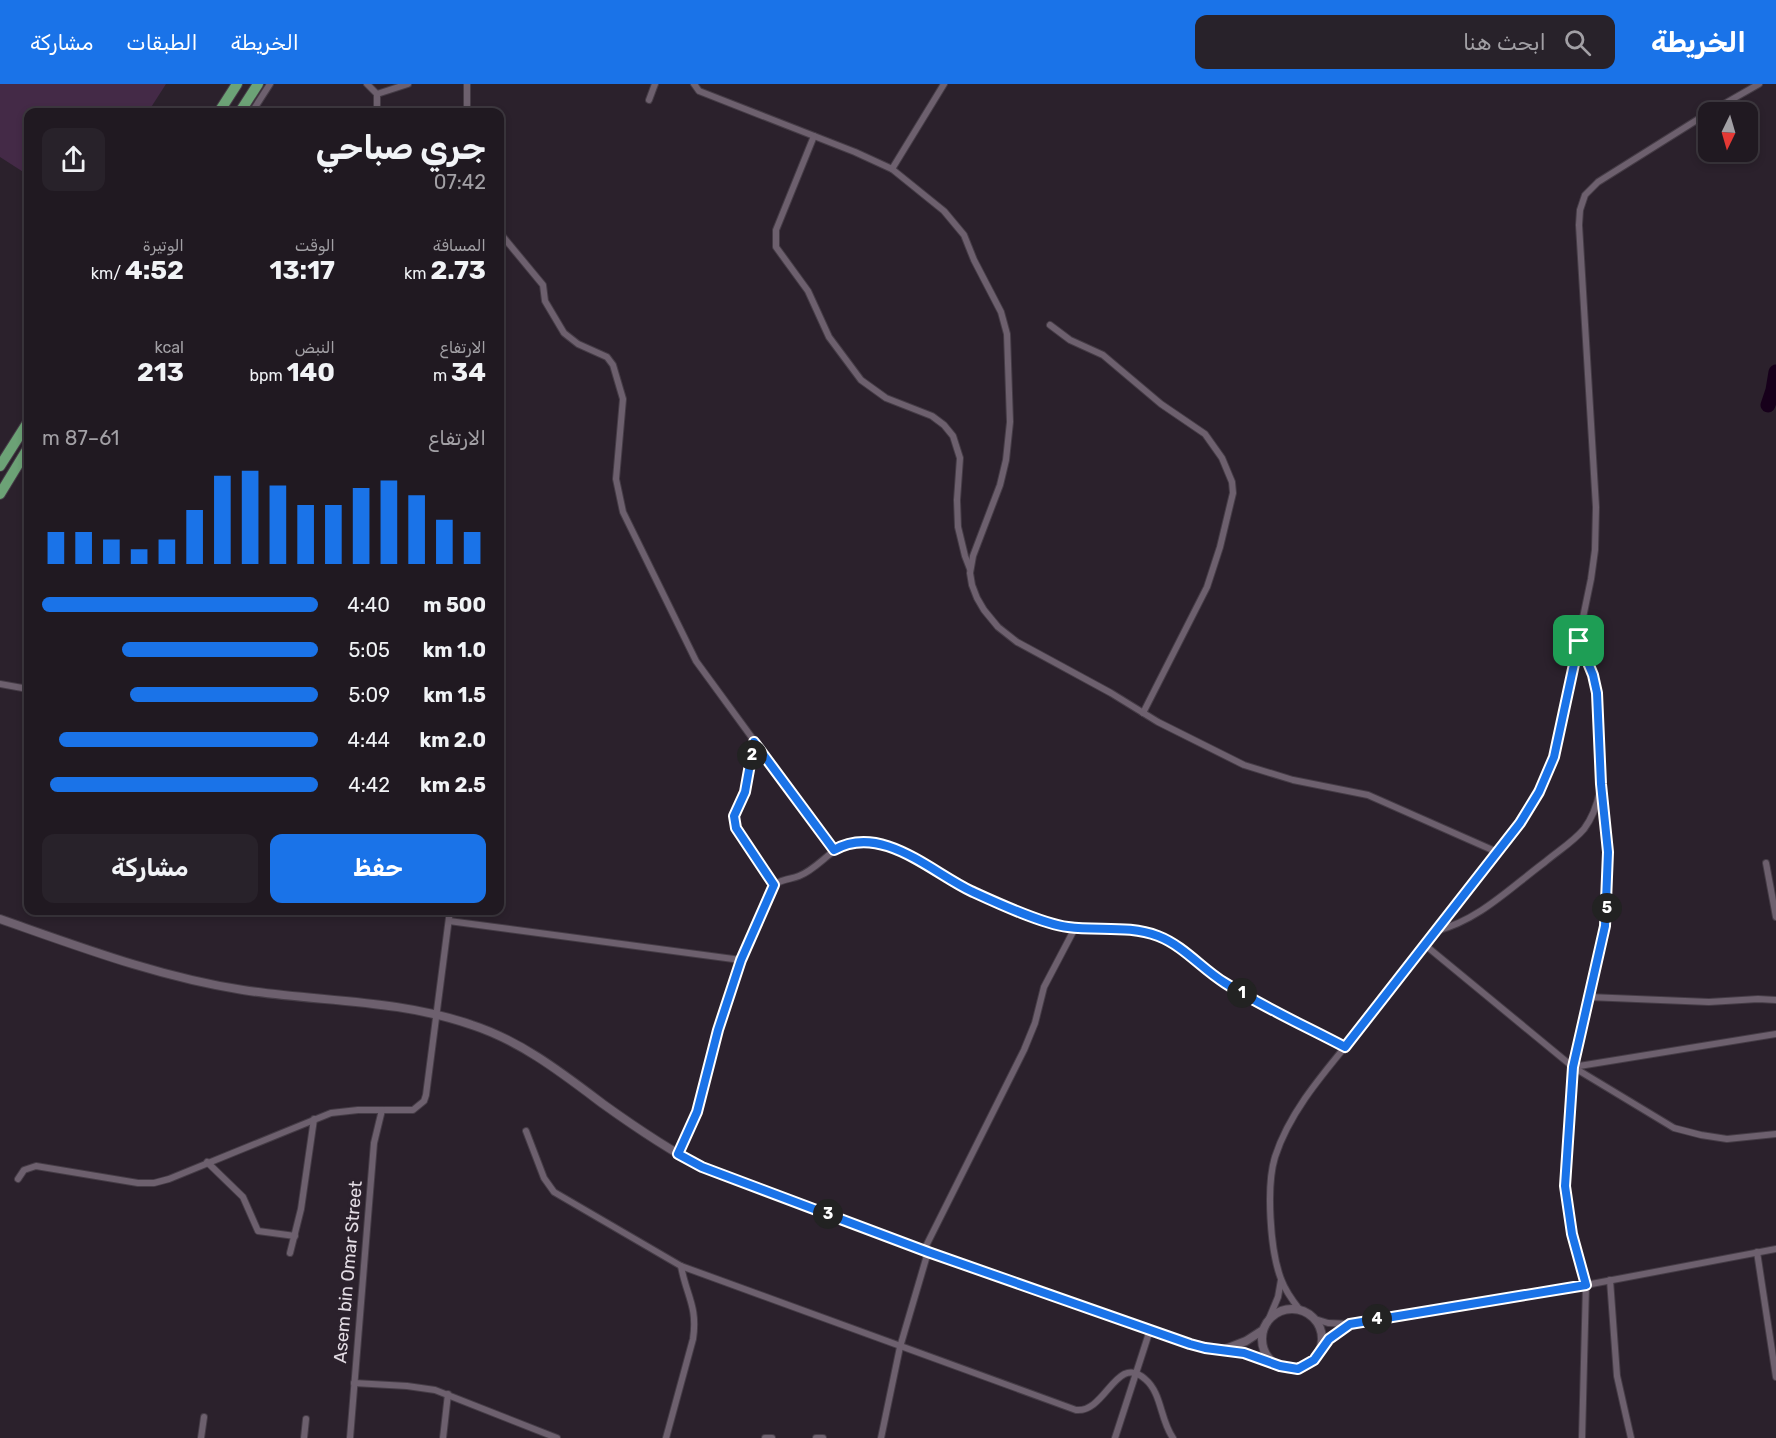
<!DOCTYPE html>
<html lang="ar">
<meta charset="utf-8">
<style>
body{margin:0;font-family:Rubik,Vazirmatn,sans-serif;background:#28222a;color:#f1f3f6;direction:rtl;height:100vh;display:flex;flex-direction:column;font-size:22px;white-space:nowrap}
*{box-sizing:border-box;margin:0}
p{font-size:20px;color:#a2a0a5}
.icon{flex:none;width:33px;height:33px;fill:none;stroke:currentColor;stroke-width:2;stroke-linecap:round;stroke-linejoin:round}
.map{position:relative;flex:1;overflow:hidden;direction:ltr}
.side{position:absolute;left:24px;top:24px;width:480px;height:807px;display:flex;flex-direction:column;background:#201921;border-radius:12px;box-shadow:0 3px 9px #0003,0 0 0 2px #3d383f;direction:rtl}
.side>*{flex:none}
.needle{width:39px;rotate:185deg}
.buttons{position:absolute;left:1698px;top:18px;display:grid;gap:12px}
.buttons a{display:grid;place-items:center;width:60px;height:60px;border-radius:12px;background:#201921;box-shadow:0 3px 9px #0003,0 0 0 2px #3d383f;font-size:30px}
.pin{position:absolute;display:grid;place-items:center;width:51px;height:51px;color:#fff;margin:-26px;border-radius:12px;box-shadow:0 3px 9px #0006}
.km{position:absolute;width:30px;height:30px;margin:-15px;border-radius:50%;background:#222;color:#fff;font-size:16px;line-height:30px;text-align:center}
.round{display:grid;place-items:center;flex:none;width:63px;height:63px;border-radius:12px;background:#28222a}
.summary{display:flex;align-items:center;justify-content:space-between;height:102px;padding:0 18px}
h1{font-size:33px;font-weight:700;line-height:45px}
.figures{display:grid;grid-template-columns:repeat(3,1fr);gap:9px;height:102px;padding:6px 18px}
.figures div{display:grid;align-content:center}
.figures b{font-size:26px;font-weight:700}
.figures small{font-size:16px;font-weight:400}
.figures p{font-size:16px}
.chart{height:168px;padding:12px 18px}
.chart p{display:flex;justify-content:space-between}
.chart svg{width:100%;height:108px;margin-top:6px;stroke:#1a73e8;stroke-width:6}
.action{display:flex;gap:12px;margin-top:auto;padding:12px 18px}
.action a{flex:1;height:69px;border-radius:12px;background:#1a73e8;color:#fff;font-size:24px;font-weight:700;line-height:69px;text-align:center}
.action a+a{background:#28222a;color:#f1f3f6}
ul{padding:0 18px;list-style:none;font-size:20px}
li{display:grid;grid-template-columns:96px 72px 1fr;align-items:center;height:45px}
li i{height:15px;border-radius:8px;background:#1a73e8}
header{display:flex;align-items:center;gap:36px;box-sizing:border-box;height:84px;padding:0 30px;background:#1a73e8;color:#fff}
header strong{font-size:28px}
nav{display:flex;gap:33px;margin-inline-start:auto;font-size:21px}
.search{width:420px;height:54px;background:#28222a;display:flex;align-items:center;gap:15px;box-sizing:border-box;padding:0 21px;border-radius:12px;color:#a2a0a5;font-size:22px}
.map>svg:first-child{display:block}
</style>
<header>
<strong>الخريطة</strong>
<div class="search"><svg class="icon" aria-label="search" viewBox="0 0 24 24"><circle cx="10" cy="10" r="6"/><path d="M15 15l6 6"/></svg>ابحث هنا</div>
<nav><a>الخريطة</a><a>الطبقات</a><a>مشاركة</a></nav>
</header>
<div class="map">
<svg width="1776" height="1354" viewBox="0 0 1776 1354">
<rect width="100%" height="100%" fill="#2b212c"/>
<!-- green -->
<polygon fill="#442a47" points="0,0 166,0 148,28 28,28 28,91 0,73"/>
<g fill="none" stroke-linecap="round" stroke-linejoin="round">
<!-- river -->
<polyline stroke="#17001b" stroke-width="15" points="1768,321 1773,306 1776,288"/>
<defs>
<g id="minor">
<polyline points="367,0 377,10 377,28"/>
<polyline points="467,0 467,28"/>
<polyline points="694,0 699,7 855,68 892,85 944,127 964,151 974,176 1001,228 1007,250 1010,338 1006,376 1000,401 973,472 970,489 972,501 977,514 984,526 998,543 1017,558 1111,609 1158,638 1244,681 1293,696 1368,711 1497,768"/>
<polyline points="377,10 408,0"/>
<polyline points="649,16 655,0"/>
<polyline points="252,28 270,0"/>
<polyline points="1710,28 1759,0"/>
<polyline points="814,52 776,146 776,163 808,207 829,253 861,296 886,314 932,332 944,341 953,352 960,374 957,416 958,443 965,472 970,485"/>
<polyline points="892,85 944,0"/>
<polyline points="500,149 543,201 545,217 564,249 578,260 607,273 613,281 623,315 616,395 623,428 696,577 834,766"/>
<polyline points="1050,241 1070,256 1103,271 1161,320 1205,350 1222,374 1232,398 1233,409 1220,463 1207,503 1143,629"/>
<polyline points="1579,558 1593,591 1597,609 1601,700 1608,768 1605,842 1573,983 1565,1102 1572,1150 1586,1201 1582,1354"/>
<polyline points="0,600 28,605"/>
<polyline points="754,658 745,708 734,732 736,744 774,801"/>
<polyline points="1766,779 1776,833"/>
<polyline points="449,837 741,876"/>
<path d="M1436,847C1479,836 1510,804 1545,778C1558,767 1573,758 1584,745C1593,733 1597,721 1600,707"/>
<polyline points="1425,861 1573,983 1674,1044 1701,1051 1727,1055 1776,1050"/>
<polyline points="1588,913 1709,918 1758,915 1776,916"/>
<polyline points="1573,983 1776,950"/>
<path d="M526,1047L544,1094L554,1108L681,1182L1076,1326C1106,1329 1116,1269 1145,1295C1162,1309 1160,1336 1173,1354"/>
<path d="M678,1070L697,1028L718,946L741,876L771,805C778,795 789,796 799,792C822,783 834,757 861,758C911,762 948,798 992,816C1017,826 1043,840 1069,843C1099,847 1130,841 1159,853C1184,863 1202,885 1225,900C1263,924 1306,942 1345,963"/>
<polyline points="207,1078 243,1113 258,1147 295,1152"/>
<polyline points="18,1095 24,1086 36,1082 138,1099 154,1099 169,1095 331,1029 358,1026 413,1026 424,1017 426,1011 450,826"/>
<polyline points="924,1166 1024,966 1035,939 1044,903 1075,844"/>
<polyline points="1757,1168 1776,1293"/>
<polyline points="290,1169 301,1125 314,1035"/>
<polyline points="1610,1196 1617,1292 1631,1354"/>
<path d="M1300,1226C1292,1216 1285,1206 1281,1195C1270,1166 1266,1102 1275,1073C1291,1023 1331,981 1363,941C1415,873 1468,806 1520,739L1539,708L1554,673L1591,495L1595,466L1596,423L1579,141L1580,126L1585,111L1598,98L1708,29"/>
<polyline points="1315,1235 1328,1239 1350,1240 1586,1201 1776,1165"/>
<polyline points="1268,1237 1278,1213 1281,1196"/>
<polyline points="1319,1268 1329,1255 1349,1240"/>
<polyline points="354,1299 407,1302 435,1306 557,1354"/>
<polyline points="201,1354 204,1333"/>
<polyline points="304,1354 306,1335"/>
<polyline points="350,1354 374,1059 382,1026"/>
<polyline points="443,1354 448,1310"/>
<path d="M666,1354L693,1255C698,1222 686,1211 681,1182"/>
<polyline points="765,1354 772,1354"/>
<polyline points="816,1354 823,1354"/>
<polyline points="881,1354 900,1263 928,1168"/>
<polyline points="1115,1354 1150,1246"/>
</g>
<g id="tertiary">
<path d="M0,835C80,863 159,893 243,906C320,918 398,915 472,941C521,957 562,989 603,1020C635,1043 667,1065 702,1083L928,1168L1190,1260L1244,1269L1280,1283"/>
<circle cx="1292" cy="1255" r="30"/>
<polyline points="1223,1266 1246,1257 1263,1246"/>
</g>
<g id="trunk">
<polyline points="219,28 237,0"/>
<polyline points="240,28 258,0"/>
<polyline points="0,382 28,338"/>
<polyline points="0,410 28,364"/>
</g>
</defs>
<!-- minor casing -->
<use href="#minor" stroke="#453c46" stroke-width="8"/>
<!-- tertiary casing -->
<use href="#tertiary" stroke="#453c46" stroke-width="10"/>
<!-- trunk casing -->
<use href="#trunk" stroke="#453c46" stroke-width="12"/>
<!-- minor -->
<use href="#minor" stroke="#6d606e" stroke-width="6"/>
<!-- tertiary -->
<use href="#tertiary" stroke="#6d606e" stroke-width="8"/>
<!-- trunk -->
<use href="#trunk" stroke="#6ca276" stroke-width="10"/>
</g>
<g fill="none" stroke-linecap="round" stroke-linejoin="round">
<defs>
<path id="route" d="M1579,557L1593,591L1597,609L1601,700L1608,768L1605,842L1573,983L1565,1102L1572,1150L1586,1201L1350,1240L1329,1255L1314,1276L1298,1285L1280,1282L1244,1269L1205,1264L1190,1260L928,1168L702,1083L678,1070L697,1028L718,946L741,876L774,801L736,744L734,732L745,708L754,658L834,766C881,739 931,788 971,807C995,818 1042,840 1068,843C1099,847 1129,841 1158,852C1184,862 1202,885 1225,899C1263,923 1305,942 1345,963L1520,739L1539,708L1554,673Z"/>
</defs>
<!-- route casing -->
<use href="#route" stroke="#fff" stroke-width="12"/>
<!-- route -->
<use href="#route" stroke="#1a73e8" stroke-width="8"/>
</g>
<g text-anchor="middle" stroke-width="6" stroke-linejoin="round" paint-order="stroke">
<!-- street labels -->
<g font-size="18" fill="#e3dce4" stroke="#2b212c">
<text transform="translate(348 1188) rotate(-85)" y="6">Asem bin Omar Street</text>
</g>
</g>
</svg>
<div class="buttons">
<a><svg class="needle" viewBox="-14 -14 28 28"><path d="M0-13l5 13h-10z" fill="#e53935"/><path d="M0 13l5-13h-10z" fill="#a2a0a5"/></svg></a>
</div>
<div class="pin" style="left:1579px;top:557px;background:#1e9e55"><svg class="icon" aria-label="arrive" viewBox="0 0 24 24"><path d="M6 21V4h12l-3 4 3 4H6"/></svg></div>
<b class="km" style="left:1242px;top:909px">1</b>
<b class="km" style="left:752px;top:671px">2</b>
<b class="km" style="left:828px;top:1130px">3</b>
<b class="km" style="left:1377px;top:1235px">4</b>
<b class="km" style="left:1607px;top:824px">5</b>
<section class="side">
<div class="summary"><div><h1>جري صباحي</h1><p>07:42</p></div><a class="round"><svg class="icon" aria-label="share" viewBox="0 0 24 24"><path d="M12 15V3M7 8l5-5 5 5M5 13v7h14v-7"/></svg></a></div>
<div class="figures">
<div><p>المسافة</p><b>2.73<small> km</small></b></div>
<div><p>الوقت</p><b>13:17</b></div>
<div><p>الوتيرة</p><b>4:52<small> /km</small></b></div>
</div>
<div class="figures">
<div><p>الارتفاع</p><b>34<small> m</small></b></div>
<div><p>النبض</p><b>140<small> bpm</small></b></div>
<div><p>kcal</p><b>213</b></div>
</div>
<div class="chart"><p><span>الارتفاع</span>61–87 m</p>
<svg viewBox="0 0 160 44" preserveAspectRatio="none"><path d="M5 44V31M15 44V31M25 44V34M35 44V38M45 44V34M55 44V22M65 44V8M75 44V6M85 44V12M95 44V20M105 44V20M115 44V13M125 44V10M135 44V16M145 44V26M155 44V31"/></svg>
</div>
<ul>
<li><b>500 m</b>4:40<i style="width:100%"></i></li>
<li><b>1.0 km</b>5:05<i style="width:71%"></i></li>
<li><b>1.5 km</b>5:09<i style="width:68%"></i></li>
<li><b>2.0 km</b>4:44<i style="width:94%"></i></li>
<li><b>2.5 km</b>4:42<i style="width:97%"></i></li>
</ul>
<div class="action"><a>حفظ</a><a>مشاركة</a></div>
</section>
</div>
